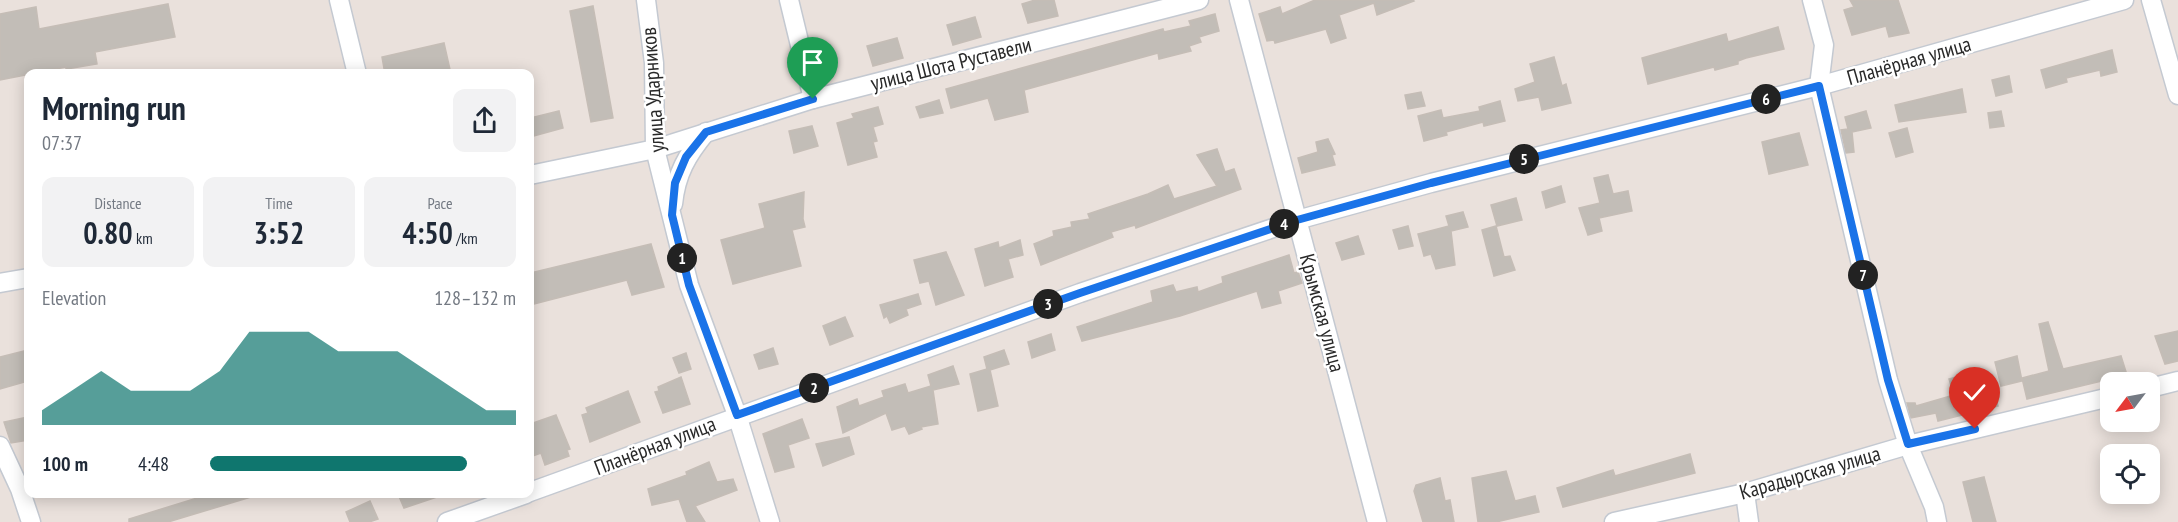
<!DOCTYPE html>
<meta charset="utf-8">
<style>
body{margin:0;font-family:"PT Sans Narrow",sans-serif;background:#f2f2f3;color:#1f2937;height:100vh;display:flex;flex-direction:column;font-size:22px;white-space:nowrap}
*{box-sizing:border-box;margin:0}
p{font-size:20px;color:#747a83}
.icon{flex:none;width:33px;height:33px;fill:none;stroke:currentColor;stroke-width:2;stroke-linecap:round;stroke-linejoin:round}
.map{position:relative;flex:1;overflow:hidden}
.sheet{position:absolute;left:24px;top:69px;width:510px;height:429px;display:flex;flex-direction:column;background:#fff;border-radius:12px;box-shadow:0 3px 15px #0003}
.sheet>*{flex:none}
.needle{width:39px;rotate:238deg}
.tools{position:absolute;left:2100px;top:372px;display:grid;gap:12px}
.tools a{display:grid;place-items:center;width:60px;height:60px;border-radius:12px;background:#fff;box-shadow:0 3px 15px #0003;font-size:30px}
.pin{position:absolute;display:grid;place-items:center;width:51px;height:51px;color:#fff;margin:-62px -26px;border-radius:50% 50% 50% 0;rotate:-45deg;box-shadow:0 0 6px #0007}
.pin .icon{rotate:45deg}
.km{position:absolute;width:30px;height:30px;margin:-15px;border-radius:50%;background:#222;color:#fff;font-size:16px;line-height:30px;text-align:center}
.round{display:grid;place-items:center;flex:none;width:63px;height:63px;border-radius:12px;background:#f2f2f3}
.headline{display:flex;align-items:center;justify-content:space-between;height:102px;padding:0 18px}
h1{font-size:33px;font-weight:800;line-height:45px}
.stats{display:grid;grid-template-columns:repeat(3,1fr);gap:9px;height:102px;padding:6px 18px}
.stats div{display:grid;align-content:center;border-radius:12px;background:#f2f2f3;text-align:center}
.stats b{font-size:30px;font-weight:800}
.stats small{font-size:16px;font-weight:400}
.stats p{font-size:16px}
.chart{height:168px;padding:12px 18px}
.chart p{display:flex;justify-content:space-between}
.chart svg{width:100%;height:108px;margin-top:6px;fill:#0f766e;opacity:.7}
ul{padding:0 18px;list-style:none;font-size:20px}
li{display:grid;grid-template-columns:96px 72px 1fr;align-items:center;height:45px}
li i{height:15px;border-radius:8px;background:#0f766e}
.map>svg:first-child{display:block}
</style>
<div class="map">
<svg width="2178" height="522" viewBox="0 0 2178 522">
<rect width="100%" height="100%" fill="#eae1dc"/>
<!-- building -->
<g fill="#c2bdb7" stroke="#c5bdb6" stroke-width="1.5">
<polygon points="1035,0 1054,0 1058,16 1028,23 1022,4"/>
<polygon points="1315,0 1413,0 1414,1 1377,15 1374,3 1339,15 1346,38 1331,43 1326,29 1275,43 1274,40 1267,41 1259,14 1280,7 1282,14"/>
<polygon points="1850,0 1898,0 1909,33 1889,37 1886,26 1852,35 1844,10 1854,7"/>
<polygon points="168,4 175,37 95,52 97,64 66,69 66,67 0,80 0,14 36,7 39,29"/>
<polygon points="593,6 613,118 591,122 570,11"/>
<polygon points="1215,14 1219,31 1199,37 1201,42 1189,46 1191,51 1159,59 1158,53 1024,90 1028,112 995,120 988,98 951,108 946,89 1163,29 1164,32 1191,26 1189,21"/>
<polygon points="975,17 981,37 953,45 947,25"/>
<polygon points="1778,27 1784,49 1746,58 1738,61 1738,64 1715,70 1714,67 1648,84 1642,58 1726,34 1728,42"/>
<polygon points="897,38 903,58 873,66 867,46"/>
<polygon points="444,43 451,74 385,74 382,57"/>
<polygon points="2112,50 2117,72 2101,76 2100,70 2066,78 2067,82 2046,88 2041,70"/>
<polygon points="1554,57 1562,86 1566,84 1571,103 1542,110 1539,97 1518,101 1515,89 1535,82 1530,64"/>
<polygon points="2009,76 2012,92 1996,96 1992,80"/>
<polygon points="1962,89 1966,112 1899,122 1895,105"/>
<polygon points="1421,92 1425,106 1408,109 1405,95"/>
<polygon points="939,100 943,113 920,118 916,107"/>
<polygon points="1500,101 1505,121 1484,126 1483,122 1446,132 1447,135 1424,141 1418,116 1441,110 1443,118 1480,111 1479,107"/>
<polygon points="878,107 883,124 873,127 877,141 873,142 877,157 848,165 837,123 854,118 852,114"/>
<polygon points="559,111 563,128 530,137 530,118"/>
<polygon points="1866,111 1871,128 1852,132 1854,152 1846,153 1841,130 1848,129 1845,117"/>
<polygon points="2001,111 2004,126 1990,128 1988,113"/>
<polygon points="812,126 818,146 794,153 789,131"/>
<polygon points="1907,128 1913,152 1896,157 1889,133"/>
<polygon points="1799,133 1808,165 1769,174 1762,142"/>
<polygon points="1328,139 1335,154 1332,155 1335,165 1302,173 1298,158 1318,152 1316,142"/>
<polygon points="1217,149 1225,172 1234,169 1241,189 1136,228 1135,225 1111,232 1113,237 1041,265 1034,244 1054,236 1053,231 1072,227 1071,222 1090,219 1088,214 1148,194 1168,185 1174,199 1217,186 1197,155"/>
<polygon points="1608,175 1613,194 1628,191 1632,211 1599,218 1602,231 1588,235 1579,208 1600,203 1594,178"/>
<polygon points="1561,186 1565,202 1546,208 1542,192"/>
<polygon points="804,192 803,219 805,227 792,230 801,266 733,284 721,240 765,228 759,204"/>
<polygon points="1516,198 1522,220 1497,226 1491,205"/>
<polygon points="1463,212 1468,227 1451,231 1455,265 1436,269 1431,254 1424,256 1418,234 1449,226 1446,216"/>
<polygon points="1408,226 1413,246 1399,249 1393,230"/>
<polygon points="1496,226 1504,257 1510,256 1515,270 1494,276 1482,230"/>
<polygon points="1358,236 1364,254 1342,260 1336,243"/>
<polygon points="1020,240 1023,255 1008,259 1013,277 985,286 975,249 998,242 999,248"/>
<polygon points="651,244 664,287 632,295 627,280 530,305 530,273"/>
<polygon points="946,252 964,295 936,305 929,281 920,283 914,260"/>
<polygon points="1289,255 1294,273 1298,272 1302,283 1278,291 1281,303 1262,308 1257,291 1180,316 1082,341 1077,327 1153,302 1151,291 1173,285 1176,292 1197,287 1198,292 1223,283 1222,277"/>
<polygon points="918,294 921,304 906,309 908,315 890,323 887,316 884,318 880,305"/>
<polygon points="845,317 853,336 830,345 823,326"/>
<polygon points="2048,322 2063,369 2121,356 2127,375 2027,399 2022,378 2049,371 2039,324"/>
<polygon points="2178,331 2178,361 2165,364 2155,336"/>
<polygon points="1051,334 1055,350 1032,358 1028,342"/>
<polygon points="773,348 778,364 759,369 754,355"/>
<polygon points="28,350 28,381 0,389 0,357"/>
<polygon points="1004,350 1009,364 990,370 998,406 978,411 970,374 987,369 984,357"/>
<polygon points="686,353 691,369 679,373 673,358"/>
<polygon points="2017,356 2022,381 2001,386 1995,362"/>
<polygon points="953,366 959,384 933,390 938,424 921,427 922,429 909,434 905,426 892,430 886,413 843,433 837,407 857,399 859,406 884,397 882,391 905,384 908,393 931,386 928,375"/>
<polygon points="1964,375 1968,393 1992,386 1998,406 1938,421 1936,413 1911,418 1907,403 1915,403 1916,406 1954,395 1949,379"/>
<polygon points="681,377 690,404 663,413 655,392 659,391 658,387"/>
<polygon points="628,391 640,422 590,442 582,415 588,413 586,408"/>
<polygon points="556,415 570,449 567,450 569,456 545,465 541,453 530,457 530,424"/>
<polygon points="28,417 28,440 11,443 4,422"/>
<polygon points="802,419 809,438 788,445 794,467 775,472 763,434"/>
<polygon points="849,437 854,454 823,466 816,444"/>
<polygon points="1690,454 1695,473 1563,507 1557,488 1613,470 1615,476"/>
<polygon points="709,462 717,482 733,479 737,490 695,506 705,522 687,522 679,499 652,505 648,489 687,475 686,472"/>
<polygon points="1506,471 1515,501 1535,496 1539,512 1496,522 1478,522 1472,478"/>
<polygon points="1984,477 1996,522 1973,522 1963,482"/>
<polygon points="1440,478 1445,501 1450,500 1454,522 1423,522 1414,491 1416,485"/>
<polygon points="210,494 250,494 251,497 168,522 129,522 129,519"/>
<polygon points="398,494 440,494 440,496 404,508"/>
<polygon points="370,501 378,519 369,522 350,522 346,512"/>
</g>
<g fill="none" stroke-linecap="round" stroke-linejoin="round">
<defs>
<g id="street">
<polyline points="339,0 357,74"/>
<polyline points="646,0 654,63 655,149 689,285 737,415 770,522"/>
<polyline points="789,0 813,99"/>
<polyline points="1239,0 1377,522"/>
<polyline points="1812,0 1824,45 1819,86 1888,380 1908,445 1934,507 1937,522"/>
<polyline points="2151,0 2178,95"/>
<polyline points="530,175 655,149 813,99 1199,0"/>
<path d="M673,204C676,174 687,155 706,132"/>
<polyline points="0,283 28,278"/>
<polyline points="2150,388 2178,381"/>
<polyline points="0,446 20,489 31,522"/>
<polyline points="530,492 1080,293 1297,220 1431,183 1819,86 2124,0"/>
<polyline points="1745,493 1749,522"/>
<polyline points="447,522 526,494"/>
<polyline points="1614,522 1745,493 1908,445 2110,397"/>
</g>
</defs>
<!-- street casing -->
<use href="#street" stroke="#c4c9d1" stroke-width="21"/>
<!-- street -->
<use href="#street" stroke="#fff" stroke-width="18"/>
</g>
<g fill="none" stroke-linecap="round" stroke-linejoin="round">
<defs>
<polyline id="route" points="813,99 706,132 686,157 675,183 672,215 689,285 737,415 1080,293 1297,220 1431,183 1819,86 1888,380 1908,444 1975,429"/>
</defs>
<!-- route casing -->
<use href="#route" stroke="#fff" stroke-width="12"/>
<!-- route -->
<use href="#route" stroke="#1a73e8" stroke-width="8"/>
</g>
<g text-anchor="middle" stroke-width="5" stroke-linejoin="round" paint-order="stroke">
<!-- street labels -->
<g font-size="21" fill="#292929" stroke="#fff">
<text transform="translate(1909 61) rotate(-16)" y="7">Планёрная улица</text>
<text transform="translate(951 64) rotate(-14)" y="7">улица Шота Руставели</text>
<text transform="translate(653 90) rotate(-94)" y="7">улица Ударников</text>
<text transform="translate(1322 313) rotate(75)" y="7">Крымская улица</text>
<text transform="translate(655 446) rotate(-21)" y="7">Планёрная улица</text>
<text transform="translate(1810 473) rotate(-16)" y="7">Карадырская улица</text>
</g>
</g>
</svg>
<div class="tools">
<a><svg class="needle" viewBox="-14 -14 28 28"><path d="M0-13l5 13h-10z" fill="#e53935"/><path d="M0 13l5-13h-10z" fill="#747a83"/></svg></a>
<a><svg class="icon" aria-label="locate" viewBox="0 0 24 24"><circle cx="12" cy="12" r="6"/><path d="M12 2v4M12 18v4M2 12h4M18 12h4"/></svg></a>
</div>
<div class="pin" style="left:813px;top:99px;background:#1e9e55"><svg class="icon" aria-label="arrive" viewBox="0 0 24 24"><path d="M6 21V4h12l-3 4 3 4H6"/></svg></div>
<div class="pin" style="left:1975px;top:429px;background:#d93025"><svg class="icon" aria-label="check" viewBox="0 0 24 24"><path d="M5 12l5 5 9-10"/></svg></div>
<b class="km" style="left:682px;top:258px">1</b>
<b class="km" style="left:814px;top:388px">2</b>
<b class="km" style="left:1048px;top:304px">3</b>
<b class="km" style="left:1284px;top:224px">4</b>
<b class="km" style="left:1524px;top:159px">5</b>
<b class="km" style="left:1766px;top:99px">6</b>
<b class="km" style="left:1863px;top:275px">7</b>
<section class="sheet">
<div class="headline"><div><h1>Morning run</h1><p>07:37</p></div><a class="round"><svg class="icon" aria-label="share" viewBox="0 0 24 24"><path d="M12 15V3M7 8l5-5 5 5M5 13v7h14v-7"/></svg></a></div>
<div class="stats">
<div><p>Distance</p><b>0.80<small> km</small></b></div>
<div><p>Time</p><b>3:52</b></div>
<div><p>Pace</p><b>4:50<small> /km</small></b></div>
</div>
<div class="chart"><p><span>Elevation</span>128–132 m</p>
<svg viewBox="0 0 160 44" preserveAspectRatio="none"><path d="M0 44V38L10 30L20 22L30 30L40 30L50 30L60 22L70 6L80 6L90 6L100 14L110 14L120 14L130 22L140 30L150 38L160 38V44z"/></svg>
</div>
<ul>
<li><b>100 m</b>4:48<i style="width:84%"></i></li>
</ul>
</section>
</div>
